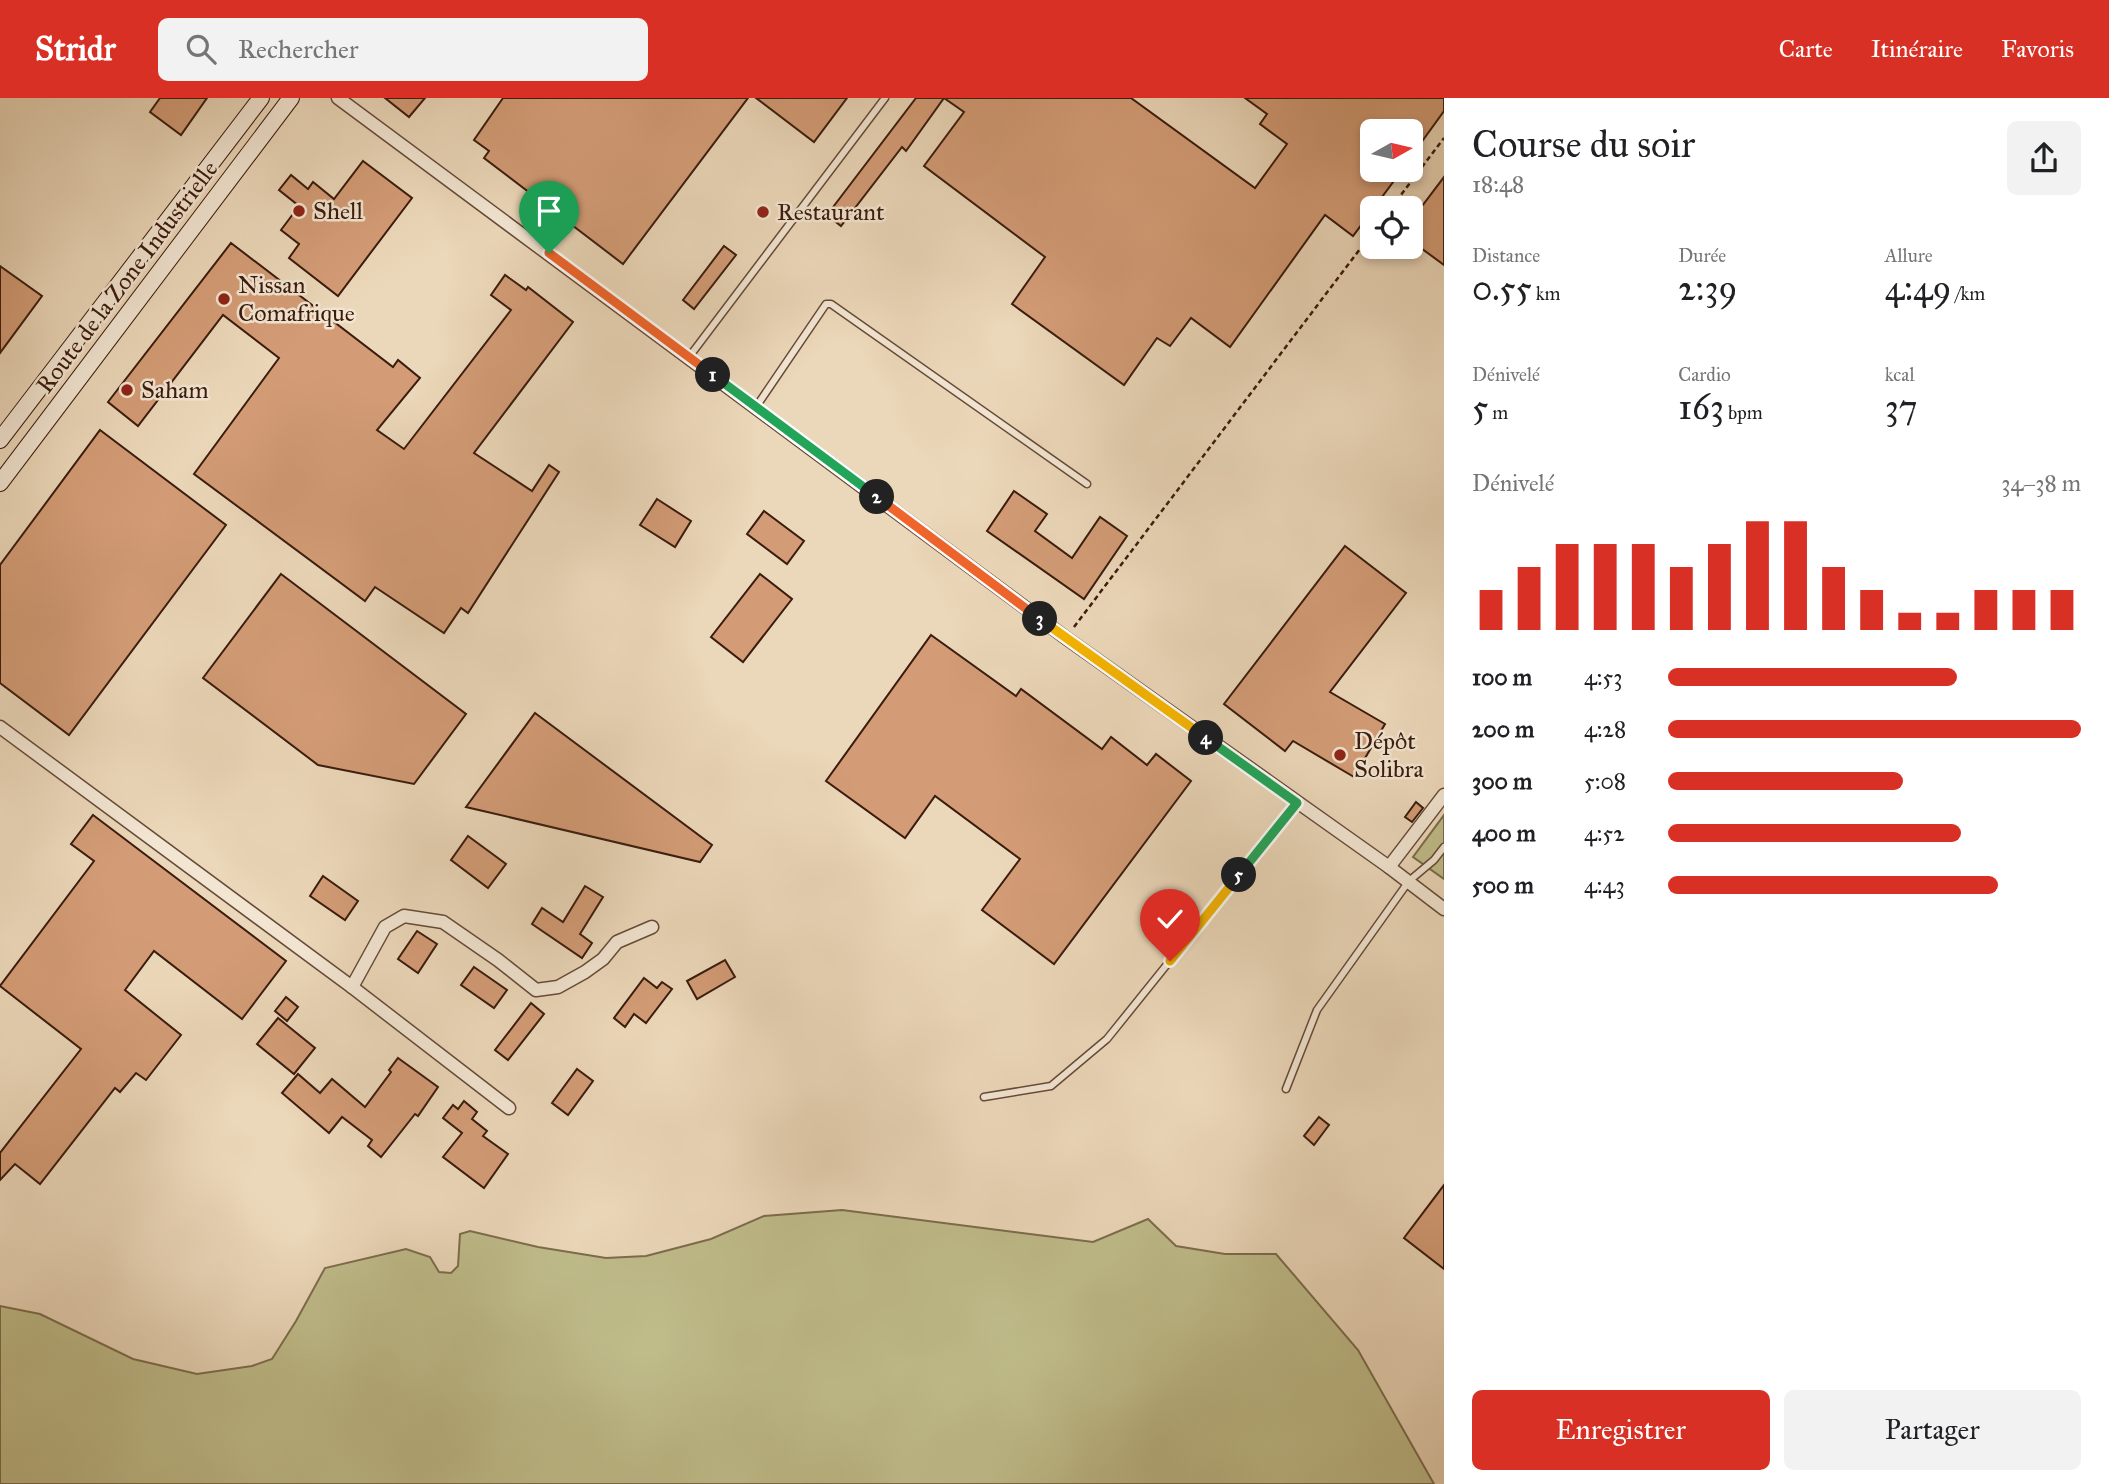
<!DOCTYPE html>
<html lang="fr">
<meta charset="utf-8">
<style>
body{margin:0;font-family:"IM FELL Great Primer",serif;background:#f2f2f2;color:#202124;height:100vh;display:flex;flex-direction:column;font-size:26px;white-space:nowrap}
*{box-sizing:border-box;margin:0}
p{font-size:23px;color:#757577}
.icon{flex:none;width:38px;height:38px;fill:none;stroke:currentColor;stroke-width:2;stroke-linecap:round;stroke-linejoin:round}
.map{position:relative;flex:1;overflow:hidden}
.drawer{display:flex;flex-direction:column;background:#fff;width:665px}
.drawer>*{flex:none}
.needle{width:46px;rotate:82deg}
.tools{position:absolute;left:1360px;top:21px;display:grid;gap:14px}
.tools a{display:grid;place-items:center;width:63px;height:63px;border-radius:10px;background:#fff;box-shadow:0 4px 10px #0003;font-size:35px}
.pin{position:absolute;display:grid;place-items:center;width:60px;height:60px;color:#fff;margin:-72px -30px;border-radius:50% 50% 50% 0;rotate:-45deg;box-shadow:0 0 7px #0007}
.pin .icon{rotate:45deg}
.km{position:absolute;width:35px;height:35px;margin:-18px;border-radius:50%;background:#222;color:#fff;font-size:19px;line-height:35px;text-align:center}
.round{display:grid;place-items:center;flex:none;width:74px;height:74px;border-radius:10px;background:#f2f2f2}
.headline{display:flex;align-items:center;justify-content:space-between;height:119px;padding:0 28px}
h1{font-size:38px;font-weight:600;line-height:52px}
.figures{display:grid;grid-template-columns:repeat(3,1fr);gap:10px;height:119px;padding:7px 28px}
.figures div{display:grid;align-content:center}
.figures b{font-size:35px;font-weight:600}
.figures small{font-size:19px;font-weight:400}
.figures p{font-size:19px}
.chart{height:196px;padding:14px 28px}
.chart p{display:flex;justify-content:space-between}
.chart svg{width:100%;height:126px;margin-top:7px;stroke:#d93025;stroke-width:6}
.action{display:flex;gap:14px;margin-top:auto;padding:14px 28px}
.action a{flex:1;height:80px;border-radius:10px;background:#d93025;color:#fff;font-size:28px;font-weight:600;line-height:80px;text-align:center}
.action a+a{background:#f2f2f2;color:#202124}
ul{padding:0 28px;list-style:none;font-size:23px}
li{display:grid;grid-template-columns:112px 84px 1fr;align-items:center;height:52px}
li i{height:18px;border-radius:9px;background:#d93025}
header{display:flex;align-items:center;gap:42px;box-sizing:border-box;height:98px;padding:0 35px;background:#d93025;color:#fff}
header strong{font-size:33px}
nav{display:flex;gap:38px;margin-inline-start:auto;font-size:24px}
.search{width:490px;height:63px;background:#f2f2f2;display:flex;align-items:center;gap:18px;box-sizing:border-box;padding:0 24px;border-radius:10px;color:#757577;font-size:26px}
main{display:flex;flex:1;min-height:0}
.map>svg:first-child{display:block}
</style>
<header>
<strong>Stridr</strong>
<div class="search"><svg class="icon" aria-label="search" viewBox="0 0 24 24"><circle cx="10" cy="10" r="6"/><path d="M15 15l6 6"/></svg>Rechercher</div>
<nav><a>Carte</a><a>Itinéraire</a><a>Favoris</a></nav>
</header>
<main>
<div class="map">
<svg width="1444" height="1386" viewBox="0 0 1444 1386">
<rect width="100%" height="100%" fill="#ebd7b9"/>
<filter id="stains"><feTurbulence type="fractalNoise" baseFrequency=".00286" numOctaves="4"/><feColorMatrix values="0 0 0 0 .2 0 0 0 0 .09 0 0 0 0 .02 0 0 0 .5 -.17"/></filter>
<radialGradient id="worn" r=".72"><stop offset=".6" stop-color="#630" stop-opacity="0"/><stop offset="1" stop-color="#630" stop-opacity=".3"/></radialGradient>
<!-- green -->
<g fill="#bfbc8a" stroke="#7c6c4c" stroke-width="2">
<polygon points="1444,717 1444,781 1413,759"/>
<polygon points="842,1112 1093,1144 1148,1121 1176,1148 1225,1156 1276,1156 1358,1252 1434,1386 0,1386 0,1208 40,1216 133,1261 197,1276 252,1268 272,1261 296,1223 325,1170 406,1151 430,1159 439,1174 451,1175 458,1168 460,1136 470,1133 538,1149 606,1160 646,1158 711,1141 764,1118"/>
</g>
<!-- building -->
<g fill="#d39c76" stroke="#3a1b0d" stroke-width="2">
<polygon points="160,0 207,0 181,37 150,14"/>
<polygon points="385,0 425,0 409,19"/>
<polygon points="503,0 748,0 623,166 484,60 489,53 474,42"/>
<polygon points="756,0 847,0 814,44"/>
<polygon points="916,0 944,0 906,53 902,49 841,128 827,117"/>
<polygon points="944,0 1131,0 1255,90 1287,46 1260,26 1267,16 1245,0 1444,0 1444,13 1410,60 1410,33 1372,33 1372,72 1402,72 1353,138 1325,117 1230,249 1191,220 1170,248 1157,240 1124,287 1012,206 1045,159 924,68 964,14"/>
<polygon points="363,63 412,100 338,198 289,160 299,146 281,132 299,108 279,92 291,77 308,91 313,84 334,101"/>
<polygon points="1444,79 1444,167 1410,142 1410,124"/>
<polygon points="231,145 393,269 398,262 420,280 377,332 404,351 511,212 491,197 505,177 526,192 528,189 573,224 474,355 532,393 549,367 559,374 468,515 461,510 444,535 375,489 365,503 194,376 279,260 223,217 138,328 108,304"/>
<polygon points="724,148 736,157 694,211 683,202"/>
<polygon points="0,168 42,198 0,255"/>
<polygon points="100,332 226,427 69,637 0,585 0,467"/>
<polygon points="1014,393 1047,416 1035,433 1072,460 1100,419 1127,438 1084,501 987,433"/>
<polygon points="657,401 691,423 675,449 640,427"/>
<polygon points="764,413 804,443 787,466 747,436"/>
<polygon points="1345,448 1406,495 1330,594 1385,626 1354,679 1293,643 1285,653 1224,606"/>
<polygon points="281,476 466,616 414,686 318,667 203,580"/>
<polygon points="760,476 792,501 743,564 711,539"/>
<polygon points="931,537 1016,598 1021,591 1102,651 1111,639 1147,667 1156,656 1191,683 1054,866 982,812 1020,761 935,698 905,740 826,683"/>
<polygon points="535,615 712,747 700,764 466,709"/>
<polygon points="1416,704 1423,710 1412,724 1405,719"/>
<polygon points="93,717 286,863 242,921 154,853 125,892 181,937 146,982 136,975 120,994 115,990 40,1086 15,1066 0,1082 0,1055 81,951 0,888 94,763 71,746"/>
<polygon points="468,738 506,766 488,790 451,762"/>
<polygon points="323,778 358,803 345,822 310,798"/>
<polygon points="585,788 603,799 580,836 592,845 582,860 532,826 542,810 563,824"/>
<polygon points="417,833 437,846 418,875 398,861"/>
<polygon points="725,862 735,879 697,901 687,883"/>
<polygon points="474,869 507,892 494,910 461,887"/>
<polygon points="644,880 657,890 662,884 672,891 646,925 634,916 625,929 614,920"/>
<polygon points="286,899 298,909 287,923 275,913"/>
<polygon points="531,905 544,916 508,962 495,952"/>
<polygon points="278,920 315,950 294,976 257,946"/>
<polygon points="398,960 438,989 418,1018 415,1016 381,1059 368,1048 372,1042 342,1019 329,1035 282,995 298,976 320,995 332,981 365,1009 391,974 389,972"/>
<polygon points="577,971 593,983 568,1017 552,1005"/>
<polygon points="464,1003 477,1014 472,1021 487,1033 483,1038 508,1056 484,1090 443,1059 462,1035 443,1020 453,1007 458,1011"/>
<polygon points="1319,1019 1329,1027 1314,1047 1304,1038"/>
<polygon points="1444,1087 1444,1171 1404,1140"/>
</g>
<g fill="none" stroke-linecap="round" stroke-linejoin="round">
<defs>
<g id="lane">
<polyline points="689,259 885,0"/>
<polyline points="756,309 826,206 831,206 1087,386"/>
<polyline points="1286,991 1317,912 1409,783 1434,762 1444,749"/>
<polyline points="984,999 1051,988 1107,941 1297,705"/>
</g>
<g id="street">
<polyline points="338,0 1066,540 1389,769 1444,811"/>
<polyline points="0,629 352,889 509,1010"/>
<polyline points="1389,769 1444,697"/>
<polyline points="352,889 385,829 404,818 443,824 498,862 536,892 558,889 585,874 603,861 617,844 652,829"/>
</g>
<g id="secondary">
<polyline points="0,342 261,0"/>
<polyline points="0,385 291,0"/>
</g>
</defs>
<!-- lane casing -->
<use href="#lane" stroke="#664a38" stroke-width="9"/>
<!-- street casing -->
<use href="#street" stroke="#664a38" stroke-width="15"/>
<!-- secondary casing -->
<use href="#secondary" stroke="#3a1b0d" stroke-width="18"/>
<!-- path -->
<g stroke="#3a1b0d" stroke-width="2.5" stroke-dasharray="5 3.5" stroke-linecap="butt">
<polyline points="1391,110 1444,40"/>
<polyline points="1074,529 1372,135"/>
</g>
<!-- lane -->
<use href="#lane" stroke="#f2e5d2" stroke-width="6"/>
<!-- street -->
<use href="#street" stroke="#f2e5d2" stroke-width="12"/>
<!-- secondary -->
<use href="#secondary" stroke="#f2e5d2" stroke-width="16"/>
</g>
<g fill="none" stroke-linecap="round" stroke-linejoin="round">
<defs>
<polyline id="split-1" points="549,155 713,277"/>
<polyline id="split-2" points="713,277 877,399"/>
<polyline id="split-3" points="877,399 1040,521"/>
<polyline id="split-4" points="1040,521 1206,640"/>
<polyline id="split-5" points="1206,640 1297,705 1239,777"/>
<polyline id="split-6" points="1170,863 1239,777"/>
</defs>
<!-- split-1 casing -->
<use href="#split-1" stroke="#fff" stroke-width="14"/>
<!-- split-2 casing -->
<use href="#split-2" stroke="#fff" stroke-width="14"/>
<!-- split-3 casing -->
<use href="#split-3" stroke="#fff" stroke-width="14"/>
<!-- split-4 casing -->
<use href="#split-4" stroke="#fff" stroke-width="14"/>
<!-- split-5 casing -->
<use href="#split-5" stroke="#fff" stroke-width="14"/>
<!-- split-6 casing -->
<use href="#split-6" stroke="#fff" stroke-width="14"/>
<!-- split-1 -->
<use href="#split-1" stroke="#f0652b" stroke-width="9"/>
<!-- split-2 -->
<use href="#split-2" stroke="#22a559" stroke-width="9"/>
<!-- split-3 -->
<use href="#split-3" stroke="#f0652b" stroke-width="9"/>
<!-- split-4 -->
<use href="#split-4" stroke="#f5b400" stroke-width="9"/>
<!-- split-5 -->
<use href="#split-5" stroke="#22a559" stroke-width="9"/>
<!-- split-6 -->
<use href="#split-6" stroke="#f5b400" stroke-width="9"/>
</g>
<!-- markers -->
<g fill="#8f2418" stroke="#f2e5d2" stroke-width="2.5">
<circle cx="299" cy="113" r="7"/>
<circle cx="763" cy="114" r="7"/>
<circle cx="224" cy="201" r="7"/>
<circle cx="127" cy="292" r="7"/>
<circle cx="1340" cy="657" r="7"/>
</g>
<g text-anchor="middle" stroke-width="5" stroke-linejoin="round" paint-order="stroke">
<!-- poi labels -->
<g font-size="24" fill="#3a1b0d" stroke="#f2e5d2" text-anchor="start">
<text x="313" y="121">Shell</text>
<text x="777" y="122">Restaurant</text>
<text x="238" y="195">Nissan<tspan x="238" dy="28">Comafrique</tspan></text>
<text x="141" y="300">Saham</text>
<text x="1354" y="651">Dépôt<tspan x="1354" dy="28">Solibra</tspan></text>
</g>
<!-- street labels -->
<g font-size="24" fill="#3a1b0d" stroke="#f2e5d2">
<text transform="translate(127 179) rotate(-53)" y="8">Route de la Zone Industrielle</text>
</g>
</g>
<rect width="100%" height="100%" filter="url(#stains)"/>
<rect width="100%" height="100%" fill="url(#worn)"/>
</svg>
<div class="tools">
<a><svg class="needle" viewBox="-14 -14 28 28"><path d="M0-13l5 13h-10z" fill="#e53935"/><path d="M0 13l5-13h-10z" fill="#757577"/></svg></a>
<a><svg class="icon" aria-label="locate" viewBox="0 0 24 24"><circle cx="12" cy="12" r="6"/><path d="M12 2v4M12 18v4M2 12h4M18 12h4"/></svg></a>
</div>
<div class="pin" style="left:549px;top:155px;background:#1e9e55"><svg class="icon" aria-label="arrive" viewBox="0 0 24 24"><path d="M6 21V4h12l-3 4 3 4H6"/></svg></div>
<div class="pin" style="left:1170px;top:863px;background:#d93025"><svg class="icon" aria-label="check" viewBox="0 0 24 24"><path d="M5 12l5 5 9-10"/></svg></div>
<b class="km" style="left:713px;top:277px">1</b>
<b class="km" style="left:877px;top:399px">2</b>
<b class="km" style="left:1040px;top:521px">3</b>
<b class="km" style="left:1206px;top:640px">4</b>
<b class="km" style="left:1239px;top:777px">5</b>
</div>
<section class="drawer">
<div class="headline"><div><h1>Course du soir</h1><p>18:48</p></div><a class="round"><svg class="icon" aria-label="share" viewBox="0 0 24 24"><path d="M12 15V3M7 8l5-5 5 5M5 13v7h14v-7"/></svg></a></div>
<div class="figures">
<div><p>Distance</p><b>0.55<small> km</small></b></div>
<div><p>Durée</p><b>2:39</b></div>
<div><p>Allure</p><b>4:49<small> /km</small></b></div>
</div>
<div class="figures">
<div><p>Dénivelé</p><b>5<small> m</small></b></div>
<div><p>Cardio</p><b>163<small> bpm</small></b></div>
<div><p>kcal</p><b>37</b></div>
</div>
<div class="chart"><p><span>Dénivelé</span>34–38 m</p>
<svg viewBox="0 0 160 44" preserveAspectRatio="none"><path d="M5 44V30M15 44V22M25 44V14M35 44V14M45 44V14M55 44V22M65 44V14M75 44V6M85 44V6M95 44V22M105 44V30M115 44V38M125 44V38M135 44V30M145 44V30M155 44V30"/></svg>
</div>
<ul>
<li><b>100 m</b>4:53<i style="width:70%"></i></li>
<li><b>200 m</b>4:28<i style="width:100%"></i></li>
<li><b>300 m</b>5:08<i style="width:57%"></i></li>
<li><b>400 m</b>4:52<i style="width:71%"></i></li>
<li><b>500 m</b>4:43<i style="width:80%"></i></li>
</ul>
<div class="action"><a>Enregistrer</a><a>Partager</a></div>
</section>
</main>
